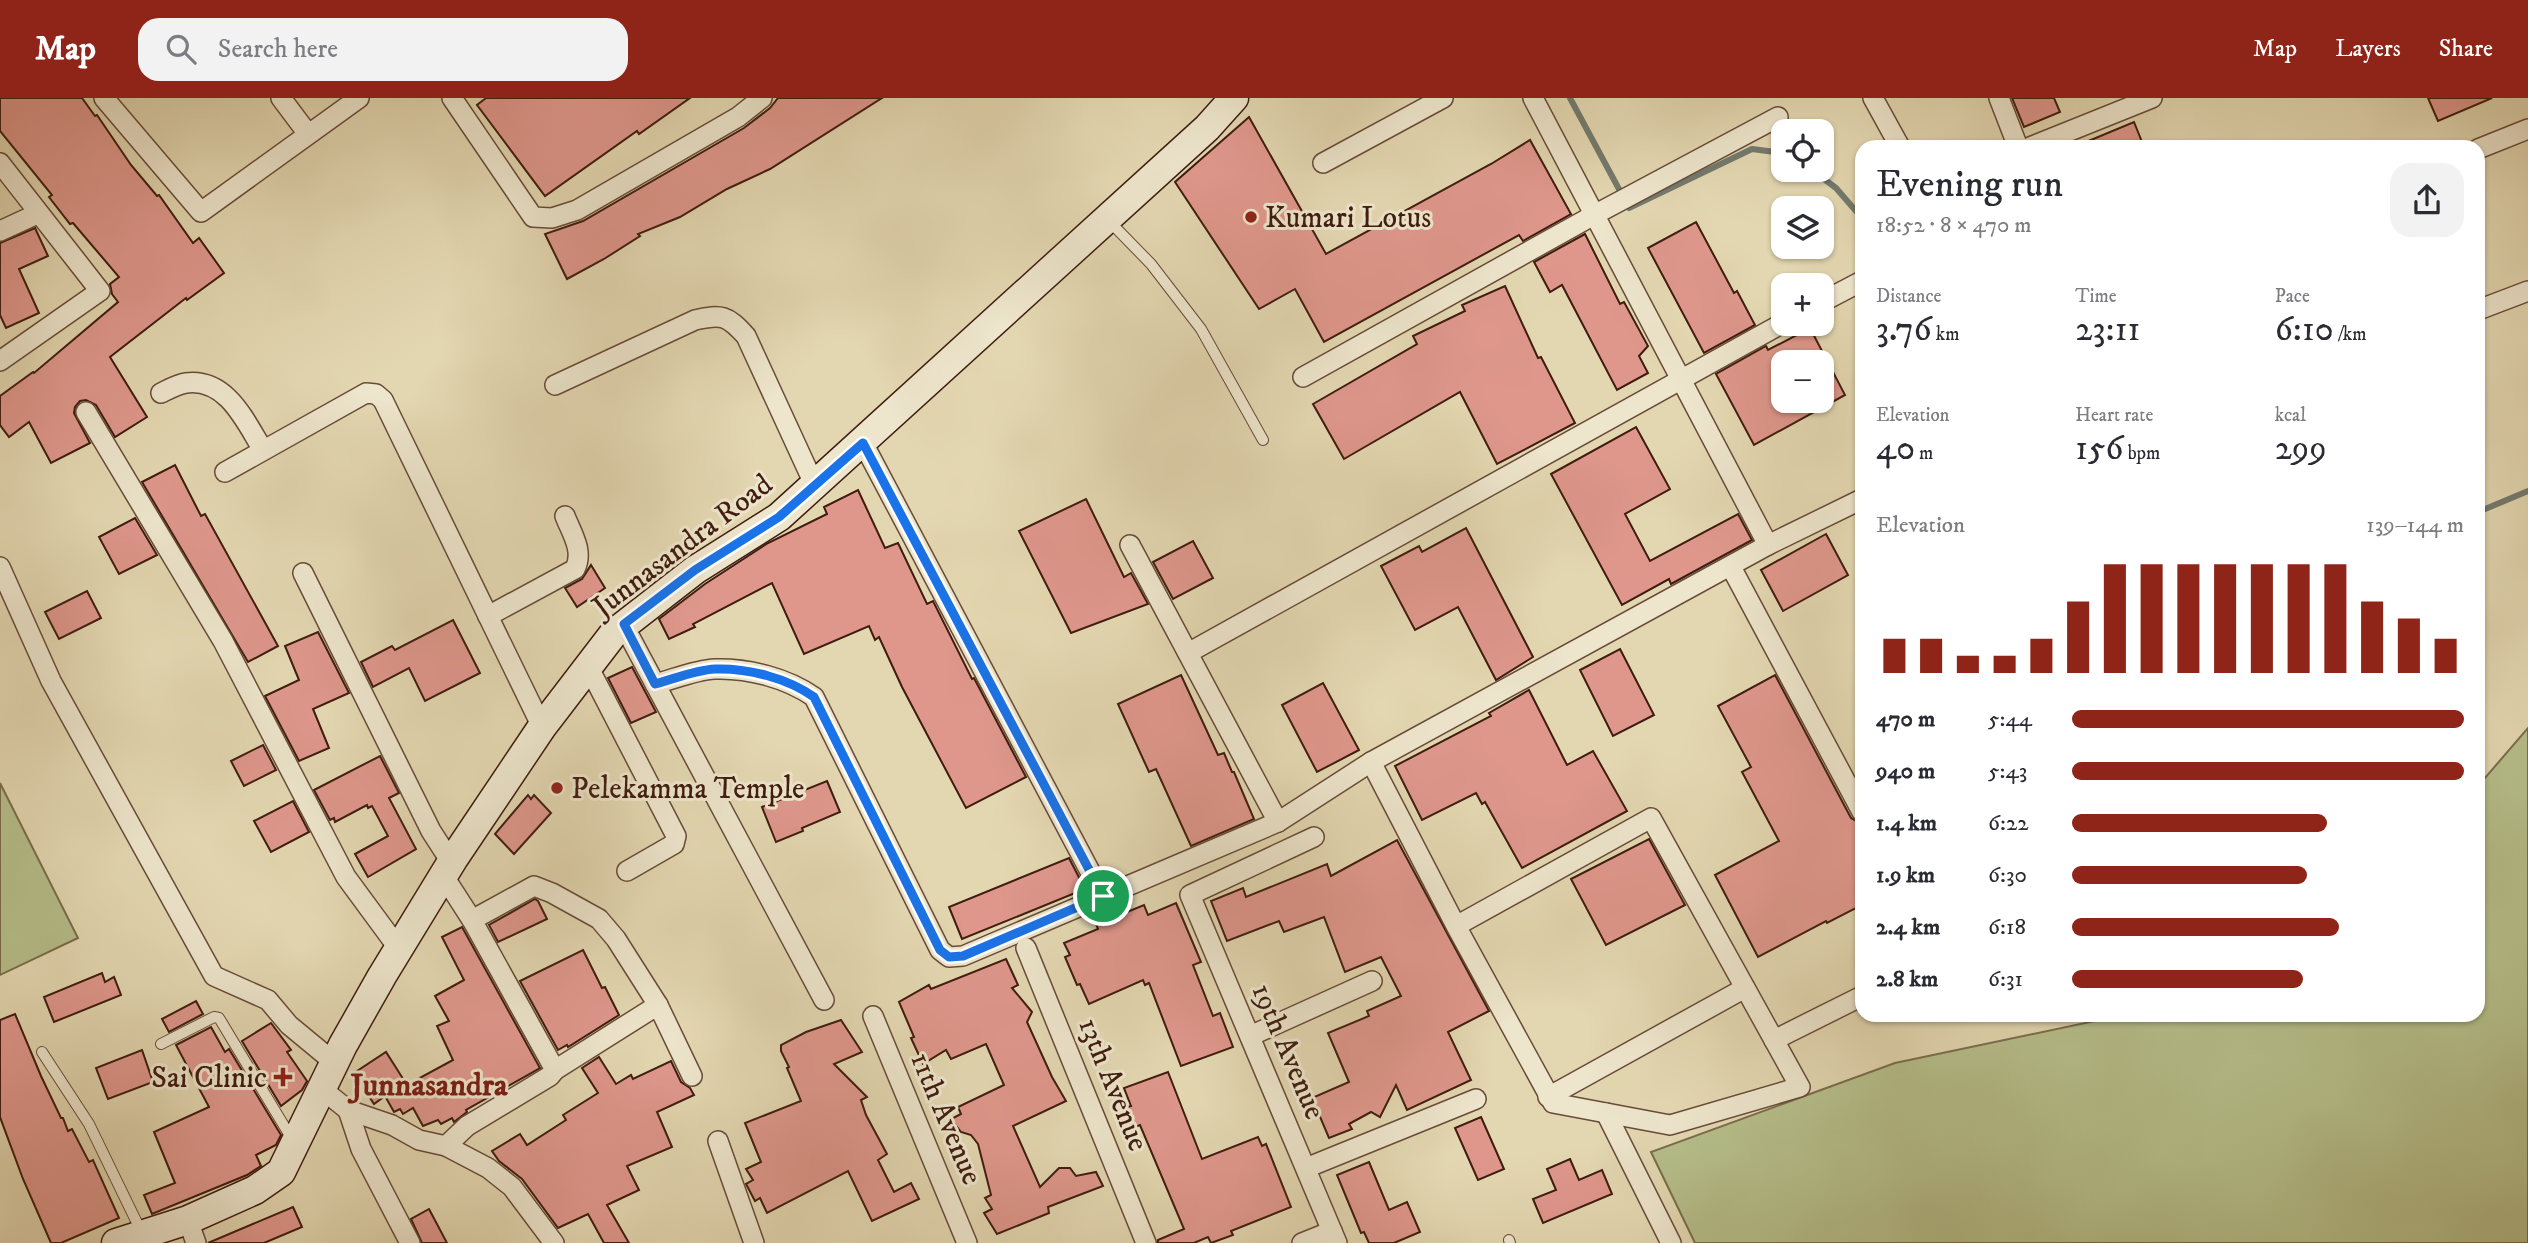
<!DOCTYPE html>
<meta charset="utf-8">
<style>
body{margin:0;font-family:"IM FELL DW Pica",serif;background:#f2f2f3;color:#2b2b33;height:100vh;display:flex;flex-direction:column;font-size:26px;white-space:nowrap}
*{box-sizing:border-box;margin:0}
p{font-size:23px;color:#7c7c81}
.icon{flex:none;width:38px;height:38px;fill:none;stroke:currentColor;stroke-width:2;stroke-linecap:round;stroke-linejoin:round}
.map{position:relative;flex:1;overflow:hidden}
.details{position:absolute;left:1855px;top:42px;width:630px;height:882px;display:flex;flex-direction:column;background:#fff;border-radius:21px;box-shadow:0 2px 5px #0004}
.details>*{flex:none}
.controls{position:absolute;left:1771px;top:21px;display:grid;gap:14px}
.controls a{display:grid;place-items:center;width:63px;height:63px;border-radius:14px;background:#fff;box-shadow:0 2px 5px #0004;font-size:35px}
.pin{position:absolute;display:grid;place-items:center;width:60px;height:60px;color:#fff;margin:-30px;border:4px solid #fff;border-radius:50%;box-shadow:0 2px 7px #0007}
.round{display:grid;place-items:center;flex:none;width:74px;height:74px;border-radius:21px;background:#f2f2f3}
.summary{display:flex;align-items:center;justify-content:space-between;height:119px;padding:0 21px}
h1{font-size:38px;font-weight:600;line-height:52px}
.figures{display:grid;grid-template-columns:repeat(3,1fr);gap:10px;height:119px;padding:7px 21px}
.figures div{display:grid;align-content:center}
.figures b{font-size:35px;font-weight:600}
.figures small{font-size:19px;font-weight:400}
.figures p{font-size:19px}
.chart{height:196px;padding:14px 21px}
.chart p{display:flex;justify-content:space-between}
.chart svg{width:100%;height:126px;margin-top:7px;stroke:#8f2418;stroke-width:6}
ul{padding:0 21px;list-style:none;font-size:23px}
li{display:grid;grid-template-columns:112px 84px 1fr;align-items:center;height:52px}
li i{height:18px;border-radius:9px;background:#8f2418}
header{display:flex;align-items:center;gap:42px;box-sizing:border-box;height:98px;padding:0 35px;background:#8f2418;color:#fff}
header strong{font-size:33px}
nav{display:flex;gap:38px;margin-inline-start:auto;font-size:24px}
.search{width:490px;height:63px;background:#f2f2f3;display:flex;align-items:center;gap:18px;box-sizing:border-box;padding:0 24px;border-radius:21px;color:#7c7c81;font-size:26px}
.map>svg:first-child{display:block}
</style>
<header>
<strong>Map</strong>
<div class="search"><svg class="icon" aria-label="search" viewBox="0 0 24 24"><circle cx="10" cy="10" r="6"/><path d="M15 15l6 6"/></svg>Search here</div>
<nav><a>Map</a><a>Layers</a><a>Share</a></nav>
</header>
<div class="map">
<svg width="2528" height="1145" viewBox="0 0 2528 1145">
<rect width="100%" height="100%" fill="#e3d7b1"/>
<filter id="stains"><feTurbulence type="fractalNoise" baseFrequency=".00286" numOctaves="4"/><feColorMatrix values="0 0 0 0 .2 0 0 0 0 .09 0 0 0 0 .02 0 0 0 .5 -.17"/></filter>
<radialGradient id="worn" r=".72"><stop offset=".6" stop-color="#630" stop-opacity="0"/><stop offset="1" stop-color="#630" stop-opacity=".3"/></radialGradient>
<!-- green -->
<g fill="#b5be8a" stroke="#7a6d4c" stroke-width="2">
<polygon points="2528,630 2528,1145 1695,1145 1651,1054 1895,965 2123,917 2478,917 2478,688"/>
<polygon points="0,685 78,840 0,877"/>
</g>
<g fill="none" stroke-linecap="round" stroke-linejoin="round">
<!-- stream -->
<g stroke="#737a6e" stroke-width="6">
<polyline points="1570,0 1620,93"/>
<polyline points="1812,72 1836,90 1862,120"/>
<polyline points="1629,110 1752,51 1783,55"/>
<polyline points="2478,414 2528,393"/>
</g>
</g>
<!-- building -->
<g fill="#df978c" stroke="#3f1c0f" stroke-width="2" fill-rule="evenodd">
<polygon points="0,0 82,0 95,18 97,17 131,67 157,98 159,97 193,145 199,140 224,175 187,202 186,200 110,259 147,319 115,339 96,307 86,302 80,303 75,309 74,315 90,345 51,365 29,324 9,339 0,327 0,298 33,274 34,275 118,204 112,196 110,186 119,179 73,125 70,126 49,99 52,97 0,33"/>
<polygon points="486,0 690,0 639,36 637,33 545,98 477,7"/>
<polygon points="778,0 882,0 770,71 727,91 680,119 638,136 640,138 604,161 567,181 545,136 583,123 744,30 770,10"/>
<polygon points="2012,0 2054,0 2060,14 2024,29"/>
<polygon points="2428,0 2492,0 2438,23"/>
<polygon points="1249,19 1326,156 1491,66 1530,42 1571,116 1523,143 1519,137 1324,244 1295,191 1259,211 1175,84"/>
<polygon points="2134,24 2144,49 2074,49"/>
<polygon points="1696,124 1734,195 1737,193 1755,227 1704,255 1648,150"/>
<polygon points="35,130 48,158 19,171 39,215 6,230 0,217 0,145"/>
<polygon points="1585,136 1620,206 1624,204 1648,248 1639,258 1648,275 1617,292 1562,187 1550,194 1534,164"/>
<polygon points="1505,188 1538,260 1541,259 1575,325 1497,366 1460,294 1344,361 1313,306 1417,246 1413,238 1465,213 1462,207"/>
<path d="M1810,230L1845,297L1754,347L1716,276L1766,248L1768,252ZM1783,264H1822V303H1783Z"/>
<polygon points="1636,329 1670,391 1625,416 1650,463 1738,416 1752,442 1671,486 1669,481 1622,507 1551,376"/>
<polygon points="175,367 201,418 205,416 278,548 248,564 142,384"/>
<polygon points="858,392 885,450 898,445 927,506 933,503 972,581 974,580 1026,679 966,710 902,589 879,539 875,542 869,528 804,556 772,485 693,526 695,529 669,541 659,521 705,486 768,445 827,416 824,409"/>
<polygon points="1086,401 1124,479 1131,475 1148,506 1071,535 1019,433"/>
<polygon points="135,420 157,457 119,476 99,439"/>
<polygon points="1466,430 1533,559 1496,582 1458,509 1415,532 1381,468 1419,448 1422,454"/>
<polygon points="1826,436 1848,477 1783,513 1761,472"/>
<polygon points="1193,443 1213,480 1173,501 1153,464"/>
<polygon points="591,467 605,490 577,509 565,490 582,481"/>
<polygon points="87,493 101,520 59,541 45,514"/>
<polygon points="453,522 480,575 425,603 409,570 373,589 361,564 392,548 395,552"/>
<polygon points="318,534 349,595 313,611 329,650 299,663 265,598 299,582 285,548"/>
<polygon points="1620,551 1654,617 1613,638 1580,572"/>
<polygon points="632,569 656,614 631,625 608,580"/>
<polygon points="1181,577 1218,657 1224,655 1232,674 1234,674 1254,721 1191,748 1156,671 1149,674 1118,606"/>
<polygon points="1775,577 1851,720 1862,726 1862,807 1827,825 1826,823 1758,859 1715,777 1779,743 1742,674 1751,669 1718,608"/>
<polygon points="1323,585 1359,652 1317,674 1282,607"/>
<polygon points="1529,592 1567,667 1593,653 1627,713 1522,770 1485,704 1482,706 1476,695 1422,722 1395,668 1491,618 1489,615"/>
<polygon points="263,647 276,672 244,688 231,663"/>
<polygon points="380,658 399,695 389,700 416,751 368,779 355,756 388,738 372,708 368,710 367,707 335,724 334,720 330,722 314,692"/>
<polygon points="827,683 840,714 802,730 803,733 776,744 762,709"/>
<polygon points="528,697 531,701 534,697 551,715 514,756 495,736"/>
<polygon points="293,703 309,734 271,754 254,723"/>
<polygon points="1649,741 1685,807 1606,847 1571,781"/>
<polygon points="1397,742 1489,913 1448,934 1471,982 1407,1012 1396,987 1380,1019 1371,1014 1349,1026 1352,1031 1329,1040 1312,1000 1349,984 1328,935 1369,918 1367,913 1401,898 1381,859 1345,874 1324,819 1284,834 1279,823 1227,843 1211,803 1243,790 1246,799 1327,766 1331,778"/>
<polygon points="1069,760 1085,791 962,841 949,809"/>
<polygon points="535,801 538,803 547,821 498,844 489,827"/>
<polygon points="1176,805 1201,864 1193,867 1213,918 1220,915 1233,949 1181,968 1149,885 1145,887 1143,882 1089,906 1080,886 1077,887 1065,859 1070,857 1064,845 1098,831 1095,823 1113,816 1115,819 1144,807 1148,817"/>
<polygon points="462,829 540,970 466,1012 467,1014 454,1024 452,1020 441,1026 438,1022 423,1028 413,1010 403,1016 400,1011 394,1014 385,998 374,1006 354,975 386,954 407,987 453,962 437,928 449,923 435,898 464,882 442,839"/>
<polygon points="583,852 602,890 605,889 619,917 568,949 567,947 558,952 520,883"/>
<polygon points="1006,861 1018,887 1012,890 1032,914 1027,924 1052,979 1066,1003 1013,1028 1040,1089 1059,1070 1070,1070 1076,1078 1096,1074 1103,1088 1048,1109 1049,1115 997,1136 984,1115 992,1111 985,1100 991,1097 978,1046 971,1037 961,1034 951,1021 961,1016 958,1009 1004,987 986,946 951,961 946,952 923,966 911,940 914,939 899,904 929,887 931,891"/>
<polygon points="102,875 105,884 114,879 121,897 54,924 44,899"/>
<polygon points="196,903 203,916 169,934 162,921"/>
<polygon points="15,916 41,978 61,1020 63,1020 68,1033 72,1031 89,1064 93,1062 119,1120 61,1145 51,1145 23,1081 0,1019 0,922"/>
<polygon points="841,922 862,954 834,966 867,999 861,1002 866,1017 887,1056 878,1062 894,1094 911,1085 919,1101 872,1123 848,1073 767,1115 760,1100 755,1103 746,1086 753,1082 746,1071 761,1064 745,1025 801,1003 787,970 789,969 781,953 781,947 806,934"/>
<polygon points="271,925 291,952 287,954 307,983 302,992 281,1008 242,943"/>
<polygon points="211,929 225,954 229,951 281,1037 276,1047 256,1057 261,1068 247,1077 152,1116 144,1097 175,1085 154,1034 209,1009 176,947"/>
<polygon points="142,952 153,984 108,1001 96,970"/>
<polygon points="599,959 616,986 631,977 633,981 671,963 681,984 690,990 694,997 657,1014 672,1049 627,1068 639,1092 607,1107 629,1145 604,1145 588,1116 558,1130 522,1081 499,1063 492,1053 520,1036 527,1047 566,1022 563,1017 598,995 582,970"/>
<polygon points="1168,974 1202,1061 1258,1039 1262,1048 1266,1046 1291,1109 1231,1133 1233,1137 1211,1145 1208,1139 1194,1145 1158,1145 1158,1142 1184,1131 1140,1027 1135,1029 1127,1009 1131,1008 1124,990"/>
<polygon points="1481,1019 1504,1071 1478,1082 1455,1030"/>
<polygon points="1570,1061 1579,1082 1602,1072 1612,1096 1543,1125 1533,1101 1556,1092 1547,1071"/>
<polygon points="1369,1064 1389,1112 1407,1104 1420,1134 1394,1145 1369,1145 1364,1134 1361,1135 1337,1077"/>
<polygon points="293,1109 302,1129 264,1145 208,1145"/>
<polygon points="429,1111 447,1145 422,1145 411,1121"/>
</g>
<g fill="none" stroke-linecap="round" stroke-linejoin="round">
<defs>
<g id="lane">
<polyline points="1109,123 1151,166 1201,231 1263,342"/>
<polyline points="161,946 214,919 219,920 292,1041"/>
<polyline points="42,954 89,1026 141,1133"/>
<polyline points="1509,1142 1510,1145"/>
</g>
<g id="street">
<polyline points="104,0 201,114 359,0"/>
<polyline points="281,0 308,36"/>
<polyline points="452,0 533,119 552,120 577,112 738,19 762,0"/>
<polyline points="1533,0 1768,447 1862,401"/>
<polyline points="1873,0 1900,49"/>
<polyline points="1999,0 2018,49"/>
<polyline points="2030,49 2152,0"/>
<polyline points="2478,51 2528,31"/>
<polyline points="0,65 100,193 0,263"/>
<polyline points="1323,65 1443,0"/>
<polyline points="0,133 37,116"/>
<polyline points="1822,204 1862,183"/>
<polyline points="2478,212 2528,193"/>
<polyline points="1303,279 1594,117 1778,19"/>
<path d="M555,287L695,222C722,216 727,217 746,238L815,388"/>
<path d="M161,295C169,291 178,286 186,285C227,280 245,323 263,352"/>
<polyline points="86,314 223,543 346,779 399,851"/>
<polyline points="863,345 1103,798"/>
<polyline points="225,374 366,295 376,296 383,302 542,629"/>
<polyline points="1130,447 1278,724"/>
<polyline points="0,469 51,583 214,878 268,902 289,927 335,965"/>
<polyline points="1731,469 1862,714"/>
<polyline points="303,475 431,733 451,764"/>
<path d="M488,518L575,471C584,453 572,436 565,418"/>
<polyline points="623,526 824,902"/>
<polyline points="1188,555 1783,225"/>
<polyline points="588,568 676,738 674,746 627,773"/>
<path d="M655,586C674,581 695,572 715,571C748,570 787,580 814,599L940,852L949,859L963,858L1278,724L1371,664L1768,447"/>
<polyline points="1371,664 1456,828 1553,1005 1670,1027 1800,989 1651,720 1456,828"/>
<polyline points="1314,739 1190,797 1337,1145"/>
<polyline points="443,777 472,822 555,972 658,907"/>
<polyline points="472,822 534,788 552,795 599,821 616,841 658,907 692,978"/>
<polyline points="1026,850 1146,1145"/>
<polyline points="873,918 967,1145"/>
<polyline points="1250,938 1372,883"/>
<polyline points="1774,942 1862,898"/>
<polyline points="323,992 348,1012 392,1027 419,1042 446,1048 488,1070 512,1089 554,1145"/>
<polyline points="1548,999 1745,890"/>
<polyline points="348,1012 361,1051 410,1145"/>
<polyline points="1606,1015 1671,1145"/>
<polyline points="718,1043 754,1145"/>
<polyline points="446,1048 467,1028 550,978 555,972"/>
<polyline points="1306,1070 1476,1001"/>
<polyline points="188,1122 196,1145"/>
<polyline points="1302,1145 1332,1133"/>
</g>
<polyline id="secondary" points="116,1145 188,1122 255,1092 281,1074 343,947 382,878 454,760 542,629 614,535 695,472 779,419 1207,30 1234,0"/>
</defs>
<!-- lane casing -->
<use href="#lane" stroke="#684b38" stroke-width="12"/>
<!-- street casing -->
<use href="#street" stroke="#684b38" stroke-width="22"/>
<!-- secondary casing -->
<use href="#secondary" stroke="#3f1c0f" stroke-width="31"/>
<!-- lane -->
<use href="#lane" stroke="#ede5cc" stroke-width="10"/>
<!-- street -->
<use href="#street" stroke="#ede5cc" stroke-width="19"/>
<!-- secondary -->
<use href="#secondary" stroke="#ede5cc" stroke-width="28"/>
</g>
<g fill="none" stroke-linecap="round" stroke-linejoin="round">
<defs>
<path id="route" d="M863,345L1103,798L963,858L949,859L940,852L814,599C787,580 748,570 715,571C695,572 674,581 655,586L624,526L695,472L779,419Z"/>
</defs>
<!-- route casing -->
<use href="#route" stroke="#fff" stroke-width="14"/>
<!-- route -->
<use href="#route" stroke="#1a73e8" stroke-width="9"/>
</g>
<!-- markers -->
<g fill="#8f2418" stroke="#ede5cc" stroke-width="2.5">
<circle cx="1251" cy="119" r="7"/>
<circle cx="557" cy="690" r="7"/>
<path d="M279.5 968.5h7v7h7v7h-7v7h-7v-7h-7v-7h7z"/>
</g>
<g text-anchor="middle" stroke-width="6" stroke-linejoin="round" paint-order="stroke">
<!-- poi labels -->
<g font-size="30" fill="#3f1c0f" stroke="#ede5cc" text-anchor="start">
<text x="1265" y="129">Kumari Lotus</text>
<text x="571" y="700">Pelekamma Temple</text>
<text x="267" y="989" text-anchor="end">Sai Clinic</text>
</g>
<!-- street labels -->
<g font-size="30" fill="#3f1c0f" stroke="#ede5cc">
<text transform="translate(682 447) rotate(-37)" y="10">Junnasandra Road</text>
<text transform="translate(1289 953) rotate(67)" y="10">19th Avenue</text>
<text transform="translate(1114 986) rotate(68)" y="10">13th Avenue</text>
<text transform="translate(947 1020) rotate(67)" y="10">11th Avenue</text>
</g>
<!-- neighbourhood labels -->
<g font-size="32" font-weight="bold" fill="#7a1f14" stroke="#ede5cc">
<text x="429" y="997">Junnasandra</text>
</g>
</g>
<rect width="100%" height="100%" filter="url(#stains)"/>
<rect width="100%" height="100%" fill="url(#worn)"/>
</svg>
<div class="controls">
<a><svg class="icon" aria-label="locate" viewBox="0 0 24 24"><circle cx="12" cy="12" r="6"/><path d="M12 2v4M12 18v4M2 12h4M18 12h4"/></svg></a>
<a><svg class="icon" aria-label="layers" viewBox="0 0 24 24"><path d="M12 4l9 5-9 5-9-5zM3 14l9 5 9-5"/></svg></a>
<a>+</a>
<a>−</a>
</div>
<div class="pin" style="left:1103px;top:798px;background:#1e9e55"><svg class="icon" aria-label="arrive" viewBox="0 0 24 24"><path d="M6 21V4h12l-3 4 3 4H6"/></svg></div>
<section class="details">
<div class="summary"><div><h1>Evening run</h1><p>18:52 · 8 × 470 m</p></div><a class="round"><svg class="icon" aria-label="share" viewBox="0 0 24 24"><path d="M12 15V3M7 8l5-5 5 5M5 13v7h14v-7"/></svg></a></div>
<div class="figures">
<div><p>Distance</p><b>3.76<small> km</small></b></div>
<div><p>Time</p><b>23:11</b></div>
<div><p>Pace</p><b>6:10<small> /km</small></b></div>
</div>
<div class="figures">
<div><p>Elevation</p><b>40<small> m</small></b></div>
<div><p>Heart rate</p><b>156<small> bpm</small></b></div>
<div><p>kcal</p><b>299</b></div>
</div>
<div class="chart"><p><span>Elevation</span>139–144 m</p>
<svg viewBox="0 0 160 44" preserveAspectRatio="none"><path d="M5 44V32M15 44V32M25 44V38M35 44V38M45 44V32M55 44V19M65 44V6M75 44V6M85 44V6M95 44V6M105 44V6M115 44V6M125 44V6M135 44V19M145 44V25M155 44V32"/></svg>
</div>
<ul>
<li><b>470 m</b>5:44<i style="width:100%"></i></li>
<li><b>940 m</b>5:43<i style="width:100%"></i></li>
<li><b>1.4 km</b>6:22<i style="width:65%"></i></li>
<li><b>1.9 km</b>6:30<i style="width:60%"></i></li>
<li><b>2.4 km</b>6:18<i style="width:68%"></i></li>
<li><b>2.8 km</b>6:31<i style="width:59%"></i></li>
</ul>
</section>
</div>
